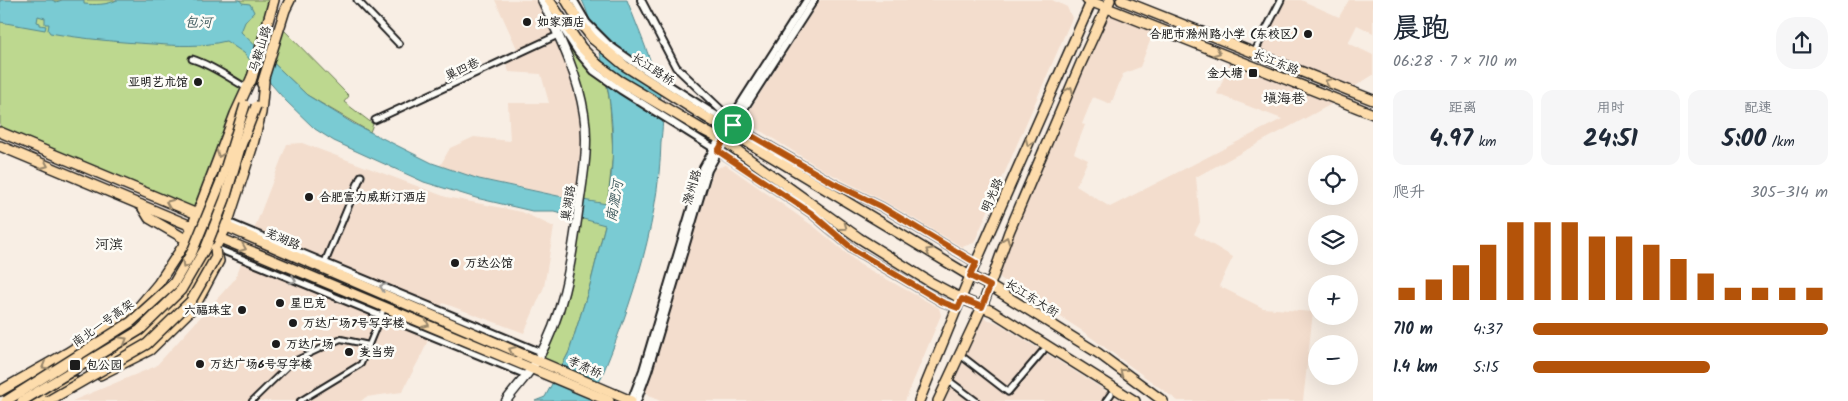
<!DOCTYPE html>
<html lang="zh">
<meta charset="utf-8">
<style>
body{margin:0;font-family:Kalam,"LXGW WenKai TC",sans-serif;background:#f6f6f7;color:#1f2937;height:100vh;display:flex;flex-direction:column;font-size:19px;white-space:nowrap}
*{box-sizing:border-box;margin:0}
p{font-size:16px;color:#747a83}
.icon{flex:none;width:28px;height:28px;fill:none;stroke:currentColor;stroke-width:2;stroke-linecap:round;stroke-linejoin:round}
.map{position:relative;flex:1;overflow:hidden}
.details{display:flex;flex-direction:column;background:#fff;width:475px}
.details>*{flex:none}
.buttons{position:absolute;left:1308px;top:155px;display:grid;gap:10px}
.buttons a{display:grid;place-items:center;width:50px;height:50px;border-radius:50%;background:#fff;box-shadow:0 5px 20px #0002;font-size:25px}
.pin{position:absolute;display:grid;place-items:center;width:42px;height:42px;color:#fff;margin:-21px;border:2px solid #fff;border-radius:50%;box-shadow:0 1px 5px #0007}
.round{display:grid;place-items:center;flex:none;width:52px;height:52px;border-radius:20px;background:#f6f6f7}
.summary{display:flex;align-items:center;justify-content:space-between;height:85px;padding:0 20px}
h1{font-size:28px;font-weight:800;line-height:38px}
.metrics{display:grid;grid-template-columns:repeat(3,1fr);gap:8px;height:85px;padding:5px 20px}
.metrics div{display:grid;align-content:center;border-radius:12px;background:#f6f6f7;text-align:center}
.metrics b{font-size:25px;font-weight:800}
.metrics small{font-size:14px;font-weight:400}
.metrics p{font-size:14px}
.chart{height:140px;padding:10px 20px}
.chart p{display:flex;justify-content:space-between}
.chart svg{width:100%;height:90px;margin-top:5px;stroke:#b45309;stroke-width:6}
ul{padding:0 20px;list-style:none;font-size:16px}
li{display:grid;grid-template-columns:80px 60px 1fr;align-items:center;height:38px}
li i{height:12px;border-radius:6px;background:#b45309}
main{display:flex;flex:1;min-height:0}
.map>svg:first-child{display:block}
</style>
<main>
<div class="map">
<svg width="1373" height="401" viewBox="0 0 1373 401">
<rect width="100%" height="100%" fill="#f8eee4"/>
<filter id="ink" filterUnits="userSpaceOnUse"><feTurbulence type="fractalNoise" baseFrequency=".02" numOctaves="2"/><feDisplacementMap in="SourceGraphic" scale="10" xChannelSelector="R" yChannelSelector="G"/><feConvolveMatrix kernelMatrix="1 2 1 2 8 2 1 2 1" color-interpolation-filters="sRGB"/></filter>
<g filter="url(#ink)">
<!-- built -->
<g fill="#f3ddcd">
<polygon points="495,0 542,0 582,102 583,177 574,199 479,179 440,166 450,148 474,137 510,141 508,103 549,103 541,74 509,72 505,60 519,53"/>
<polygon points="820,0 1052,0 1067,7 1072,18 974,243 962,247 884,201 825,171 751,125 747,114"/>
<polygon points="1281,0 1301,0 1339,17 1349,0 1373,0 1373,33 1357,25 1348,43 1373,55 1373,75 1349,90 1254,53"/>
<polygon points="1107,9 1155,28 1140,67 1123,74 1111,104 1093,97 1082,124 1085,125 1074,153 1088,160 1076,186 1110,207 1282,119 1217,94 1232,58 1339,100 1196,177 1200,222 1194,234 1233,257 1219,286 1263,308 1313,312 1303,401 1178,401 1081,330 994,274"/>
<polygon points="302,143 446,197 522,212 554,227 544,287 524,333 443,303 423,352 402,392 366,397 361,401 72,401 156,366 235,279 287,144"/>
<polygon points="726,165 816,228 859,264 939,308 941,315 905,401 660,401 648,395 645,389 714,169"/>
<polygon points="977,316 996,322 1122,401 938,401"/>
</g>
<!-- green -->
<g fill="#bdd88f" stroke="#6c7a56">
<polygon points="0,0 274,0 252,77 197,214 0,132"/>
<polygon points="549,7 606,80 610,104 613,153 605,225 590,285 569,352 560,370 537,360 558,315 575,235 574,199 583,177 584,116"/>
<polygon points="280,26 349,96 344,102 373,124 370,132 307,95 270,60"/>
</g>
<!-- water -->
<path fill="#7acbd3" stroke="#54858a" d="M0,0H52L56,2L62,0H84V4C95,5 107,5 117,0H240L242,3L250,4L254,12L245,22L241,32L307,95L354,124L432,163L479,179L558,196L607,204C618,147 612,87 594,33C590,22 587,10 582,0H627C640,34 656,69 662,104C664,116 662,130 661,142C659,229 626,322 591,401H535L545,397L569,352L590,285L605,225L554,211H532L476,198L424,182L334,141L315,129L286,101L244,53L226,41C202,47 178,46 153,44C118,42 84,39 50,33L48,30L49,24H45V18L38,16L37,22L40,23V25L46,26L45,30L0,22Z"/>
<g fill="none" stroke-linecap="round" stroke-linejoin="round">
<defs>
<g id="pedestrian">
<polyline points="252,401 292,362 341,339 369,345"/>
<polyline points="300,401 361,364 385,306"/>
</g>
<g id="minor">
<polyline points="357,0 399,44"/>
<polyline points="574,0 588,24"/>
<polyline points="1254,53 1281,0"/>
<path d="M192,59C212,65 229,78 247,88"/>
<polyline points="375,120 558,35"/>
<polyline points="228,222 541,352"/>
<polyline points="216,248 526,375"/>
<polyline points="325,262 361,176"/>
<polyline points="959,354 1008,392 1043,351"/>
<polyline points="948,380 976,401"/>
<polyline points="1106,401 1111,394"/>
</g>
<g id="tertiary">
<polyline points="641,0 676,67 720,109 728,121"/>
<polyline points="556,18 578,52 594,71 621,90 734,161 811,213 854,250 942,302 958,308"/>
<polyline points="588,24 609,45 636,64 711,112 835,184 882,207 976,263"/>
<polyline points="631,401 643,370 703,168 729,122 807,0"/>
<polyline points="637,401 648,371 708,170 736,121 814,0"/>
</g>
<path id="secondary" d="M506,401C516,387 529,374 538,359C563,315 570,269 577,220C581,186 590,149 584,114C578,74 559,36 542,0"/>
<g id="primary">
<polyline points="1087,0 1373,114"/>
<polyline points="1121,0 1373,100"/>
<polyline points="593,39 625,66 704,116 970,276 990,286 1098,353 1163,401"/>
<polyline points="597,64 620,81 703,130 724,141 859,238 930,282 962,299 992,311 1135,401"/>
<polyline points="0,132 197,214 631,401"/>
<polyline points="0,146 609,401"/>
<polyline points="141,205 149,218 187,240"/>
<polyline points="919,401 970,276 1092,0"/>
<polyline points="938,401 982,307 1009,232 1081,63 1110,0"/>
</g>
<g id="trunk">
<polyline points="549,0 581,47 597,64"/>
<polyline points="566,0 578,20 593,39"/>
<polyline points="251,81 274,0"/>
<polyline points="262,84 285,10 290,0"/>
<polyline points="92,371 144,338 184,301 209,259 226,228 252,148 261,113 264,81"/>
<polyline points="100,375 150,350 195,306 219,261 216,249"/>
<polyline points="0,391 67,353 137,309 158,284 187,240 235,114 252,77"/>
<polyline points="36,401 75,381"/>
</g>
</defs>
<!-- pedestrian casing -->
<use href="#pedestrian" stroke="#1c1c1c" stroke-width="8"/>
<!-- minor casing -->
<use href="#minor" stroke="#1c1c1c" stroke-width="9"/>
<!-- tertiary casing -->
<use href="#tertiary" stroke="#1c1c1c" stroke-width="10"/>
<!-- secondary casing -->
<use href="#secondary" stroke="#1c1c1c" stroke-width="11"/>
<!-- primary casing -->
<use href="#primary" stroke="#1c1c1c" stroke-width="12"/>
<!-- trunk casing -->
<use href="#trunk" stroke="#1c1c1c" stroke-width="12"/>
<!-- pedestrian -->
<use href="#pedestrian" stroke="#fdfcf7" stroke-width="4"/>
<!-- minor -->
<use href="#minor" stroke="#fdfcf7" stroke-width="5"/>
<!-- tertiary -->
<use href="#tertiary" stroke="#fdfcf7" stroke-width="6"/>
<!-- secondary -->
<use href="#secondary" stroke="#fdfcf7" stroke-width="8"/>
<!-- primary -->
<use href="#primary" stroke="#fddcac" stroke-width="9"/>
<!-- trunk -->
<use href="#trunk" stroke="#fddcac" stroke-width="9"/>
<defs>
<g id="trunk-bridge">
<polyline points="6,401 131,322 174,283 192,252 222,179 245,105"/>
<polyline points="22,401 140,330 181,290 206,247 225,199 240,148 256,106"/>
<polyline points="48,401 147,344 191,301 216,257 215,248"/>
</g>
</defs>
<!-- trunk-bridge casing -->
<use href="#trunk-bridge" stroke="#1c1c1c" stroke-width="12" stroke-linecap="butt"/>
<!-- trunk-bridge -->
<use href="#trunk-bridge" stroke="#fddcac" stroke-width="9"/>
</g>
<!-- one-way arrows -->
<defs><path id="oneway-chevron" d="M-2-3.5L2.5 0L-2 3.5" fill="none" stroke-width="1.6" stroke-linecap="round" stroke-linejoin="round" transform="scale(1.25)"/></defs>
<g stroke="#98866b">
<use href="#oneway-chevron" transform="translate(1217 52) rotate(22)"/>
<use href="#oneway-chevron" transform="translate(1328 82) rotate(-158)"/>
<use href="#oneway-chevron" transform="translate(1070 90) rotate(-67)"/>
<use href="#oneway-chevron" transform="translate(1029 143) rotate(114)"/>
<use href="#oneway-chevron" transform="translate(220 154) rotate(111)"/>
<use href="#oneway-chevron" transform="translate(45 165) rotate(23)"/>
<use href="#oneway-chevron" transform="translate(169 203) rotate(-157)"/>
<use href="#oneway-chevron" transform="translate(844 227) rotate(36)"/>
<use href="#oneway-chevron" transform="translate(1006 240) rotate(-70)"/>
<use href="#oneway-chevron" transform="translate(243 248) rotate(22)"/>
<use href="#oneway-chevron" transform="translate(929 251) rotate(-149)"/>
<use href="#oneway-chevron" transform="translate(185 265) rotate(122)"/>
<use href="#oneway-chevron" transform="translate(426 324) rotate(23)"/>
<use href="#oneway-chevron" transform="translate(124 340) rotate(-31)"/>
<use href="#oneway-chevron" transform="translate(512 350) rotate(-157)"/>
<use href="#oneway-chevron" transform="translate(45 366) rotate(150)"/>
<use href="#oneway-chevron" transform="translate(1123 372) rotate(-143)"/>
</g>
<g stroke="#989794">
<use href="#oneway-chevron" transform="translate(293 280) rotate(22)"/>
<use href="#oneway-chevron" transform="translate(383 287) rotate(-157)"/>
</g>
</g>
<g fill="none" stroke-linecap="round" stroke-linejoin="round" filter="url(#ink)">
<defs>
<polygon id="route" points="733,125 835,184 882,207 976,263 970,276 990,286 982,307 962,299 958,308 942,302 854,250 811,213 718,151"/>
</defs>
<!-- route casing -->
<use href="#route" stroke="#fff" stroke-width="10"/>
<!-- route -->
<use href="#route" stroke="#b45309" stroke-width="6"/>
</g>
<!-- markers -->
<g fill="#1c1c1c" stroke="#fdfcf7" stroke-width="2">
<circle cx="527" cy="22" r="5"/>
<circle cx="1308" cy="34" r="5"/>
<rect x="1248" y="68" width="10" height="10" rx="2.5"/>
<circle cx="198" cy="82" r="5"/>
<circle cx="309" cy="197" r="5"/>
<circle cx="455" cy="263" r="5"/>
<circle cx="280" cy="303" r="5"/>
<circle cx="242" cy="310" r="5"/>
<circle cx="293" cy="323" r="5"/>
<circle cx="276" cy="344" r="5"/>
<circle cx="349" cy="352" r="5"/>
<circle cx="200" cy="364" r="5"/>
<rect x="69" y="359" width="12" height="12" rx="2.5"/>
</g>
<g text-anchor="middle" stroke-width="5" stroke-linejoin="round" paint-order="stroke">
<!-- poi labels -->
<g font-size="12" font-weight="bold" fill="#1c1c1c" stroke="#fdfcf7" text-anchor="start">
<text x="537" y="26">如家酒店</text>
<text x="1298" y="38" text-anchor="end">合肥市滁州路小学 (东校区)</text>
<text x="1243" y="77" text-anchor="end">金大塘</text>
<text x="188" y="86" text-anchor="end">亚明艺术馆</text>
<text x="319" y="201">合肥富力威斯汀酒店</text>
<text x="465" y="267">万达公馆</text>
<text x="290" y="307">星巴克</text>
<text x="232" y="314" text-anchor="end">六福珠宝</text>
<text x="303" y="327">万达广场7号写字楼</text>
<text x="286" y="348">万达广场</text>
<text x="359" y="356">麦当劳</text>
<text x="210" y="368">万达广场6号写字楼</text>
<text x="86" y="369">包公园</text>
</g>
<!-- street labels -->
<g font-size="12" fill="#1c1c1c" stroke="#fdfcf7">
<text transform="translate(260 49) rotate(-73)" y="4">马鞍山路</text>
<text transform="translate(1276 62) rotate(22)" y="4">长江东路</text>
<text transform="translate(462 69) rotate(-25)" y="4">巢四巷</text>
<text transform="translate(653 69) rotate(33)" y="4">长江路桥</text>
<text transform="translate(692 187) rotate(-73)" y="4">滁州路</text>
<text transform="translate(992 195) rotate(-66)" y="4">明光路</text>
<text transform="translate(568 203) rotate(-81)" y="4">巢湖路</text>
<text transform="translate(283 239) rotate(23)" y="4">芜湖路</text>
<text transform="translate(1032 298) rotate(32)" y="4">长江东大街</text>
<text transform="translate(103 323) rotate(-35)" y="4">南北一号高架</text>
<text transform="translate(585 367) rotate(24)" y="4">孝肃桥</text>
</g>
<!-- water labels -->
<g font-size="14" font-style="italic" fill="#3d595c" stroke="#fdfcf7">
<text x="198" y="27">包河</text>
<text transform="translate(614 201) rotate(-80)" y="5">南淝河</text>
</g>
<!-- neighbourhood labels -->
<g font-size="14" fill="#1c1c1c" stroke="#fdfcf7">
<text x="1284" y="103">填海巷</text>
<text x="109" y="249">河滨</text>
</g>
</g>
</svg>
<div class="buttons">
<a><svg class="icon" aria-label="locate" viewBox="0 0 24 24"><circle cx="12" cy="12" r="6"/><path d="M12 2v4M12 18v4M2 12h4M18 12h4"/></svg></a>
<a><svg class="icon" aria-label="layers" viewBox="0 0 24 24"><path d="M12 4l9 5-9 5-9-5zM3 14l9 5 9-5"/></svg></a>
<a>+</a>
<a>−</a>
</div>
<div class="pin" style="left:733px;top:125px;background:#1e9e55"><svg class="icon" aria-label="arrive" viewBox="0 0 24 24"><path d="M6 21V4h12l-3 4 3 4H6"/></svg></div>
</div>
<section class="details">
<div class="summary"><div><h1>晨跑</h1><p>06:28 · 7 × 710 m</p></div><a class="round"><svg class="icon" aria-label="share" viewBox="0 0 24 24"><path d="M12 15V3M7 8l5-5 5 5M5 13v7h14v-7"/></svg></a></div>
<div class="metrics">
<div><p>距离</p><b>4.97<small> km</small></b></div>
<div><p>用时</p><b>24:51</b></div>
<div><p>配速</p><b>5:00<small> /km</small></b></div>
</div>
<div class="chart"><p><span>爬升</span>305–314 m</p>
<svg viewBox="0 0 160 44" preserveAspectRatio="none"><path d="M5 44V38M15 44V34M25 44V27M35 44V17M45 44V6M55 44V6M65 44V6M75 44V13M85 44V13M95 44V17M105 44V24M115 44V31M125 44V38M135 44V38M145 44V38M155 44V38"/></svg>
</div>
<ul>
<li><b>710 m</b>4:37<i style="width:100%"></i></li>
<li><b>1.4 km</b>5:15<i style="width:60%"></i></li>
</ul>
</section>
</main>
